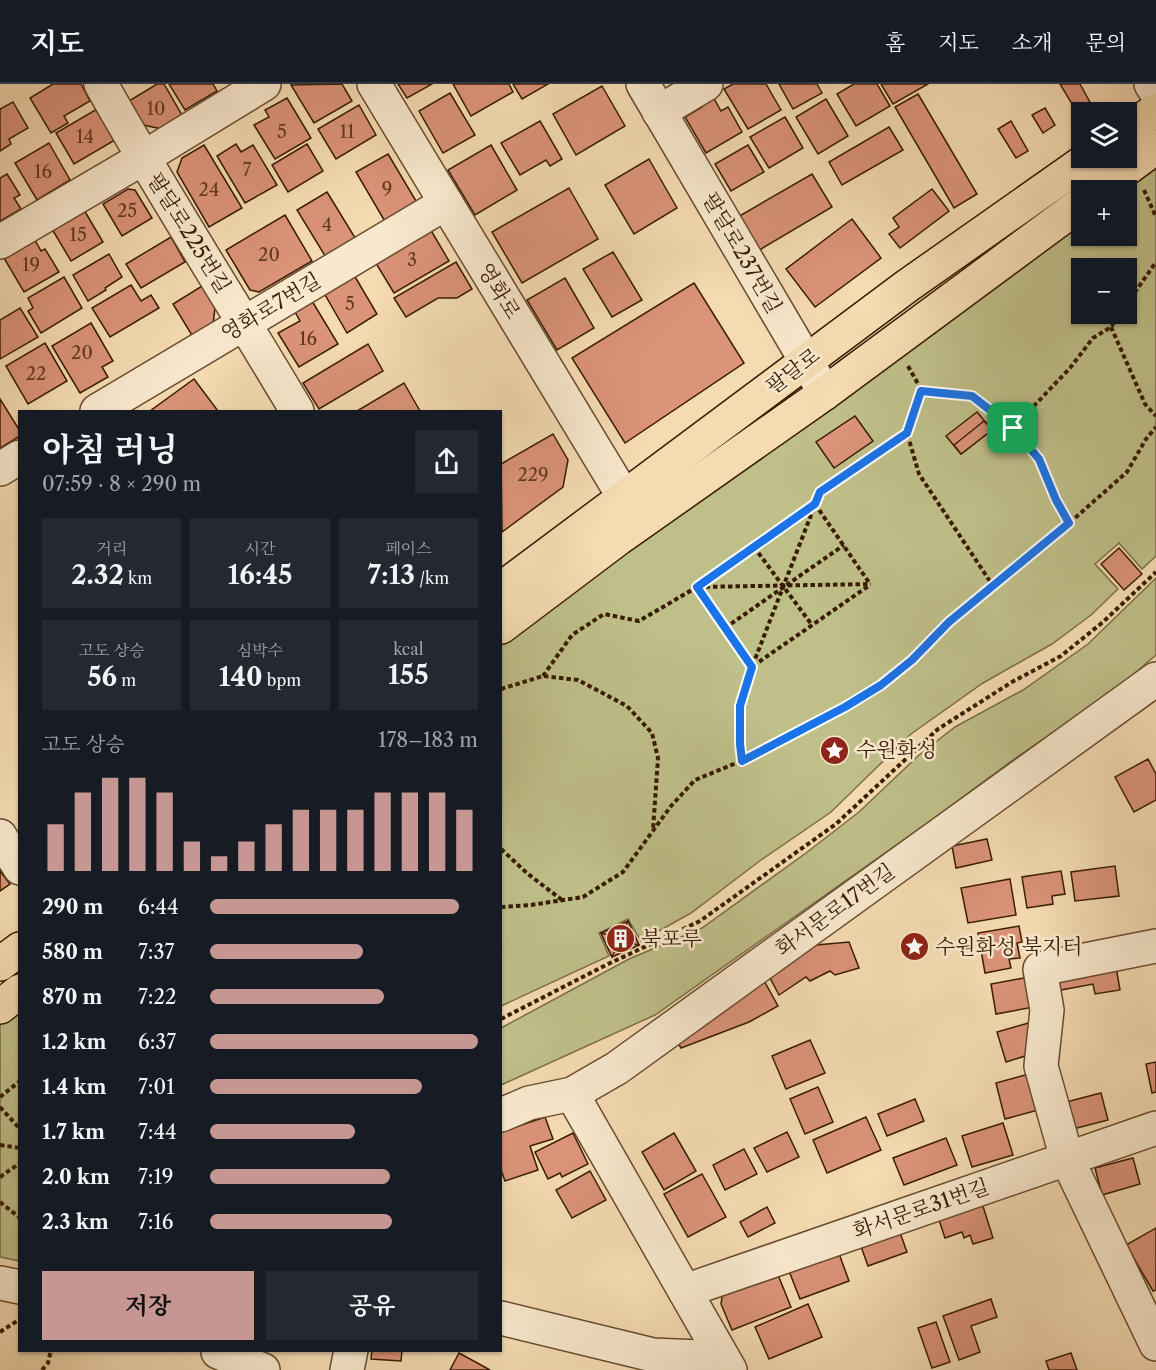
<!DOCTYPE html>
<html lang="ko">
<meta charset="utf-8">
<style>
body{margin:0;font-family:"Libre Caslon Text","Noto Serif KR",serif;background:#242831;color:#f1f3f6;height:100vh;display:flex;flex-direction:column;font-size:22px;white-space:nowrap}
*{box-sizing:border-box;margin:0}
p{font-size:20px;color:#9ea1a6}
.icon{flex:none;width:33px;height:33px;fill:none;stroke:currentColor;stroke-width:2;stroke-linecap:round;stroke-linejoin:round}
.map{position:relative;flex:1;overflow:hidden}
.details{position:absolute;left:18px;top:326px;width:484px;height:942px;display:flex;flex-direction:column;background:#171b24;border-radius:0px;box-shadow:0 2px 4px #0004}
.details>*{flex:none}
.fabs{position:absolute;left:1071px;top:18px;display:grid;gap:12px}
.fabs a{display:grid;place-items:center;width:66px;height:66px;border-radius:0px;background:#171b24;box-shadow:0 2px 4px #0004;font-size:30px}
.pin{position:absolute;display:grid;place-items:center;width:51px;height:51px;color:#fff;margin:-26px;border-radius:12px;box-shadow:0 3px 9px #0006}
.round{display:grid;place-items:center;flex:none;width:63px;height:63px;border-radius:0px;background:#242831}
.head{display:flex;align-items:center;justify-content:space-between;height:102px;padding:0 24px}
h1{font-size:33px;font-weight:700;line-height:45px}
.metrics{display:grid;grid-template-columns:repeat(3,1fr);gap:9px;height:102px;padding:6px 24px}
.metrics div{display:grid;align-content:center;border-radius:0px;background:#242831;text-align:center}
.metrics b{font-size:26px;font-weight:700}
.metrics small{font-size:16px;font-weight:400}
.metrics p{font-size:16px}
.chart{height:168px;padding:12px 24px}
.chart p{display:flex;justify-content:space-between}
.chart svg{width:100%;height:108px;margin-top:6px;stroke:#c59692;stroke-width:6}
.primary-button{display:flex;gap:12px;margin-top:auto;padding:12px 24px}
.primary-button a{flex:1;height:69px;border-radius:0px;background:#c59692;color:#111;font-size:24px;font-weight:700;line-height:69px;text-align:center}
.primary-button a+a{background:#242831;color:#f1f3f6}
ul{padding:0 24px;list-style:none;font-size:20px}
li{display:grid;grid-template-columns:96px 72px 1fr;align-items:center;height:45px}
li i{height:15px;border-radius:8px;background:#c59692}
header{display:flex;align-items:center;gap:36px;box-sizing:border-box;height:84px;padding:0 30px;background:#171b24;border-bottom:2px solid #363941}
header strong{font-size:28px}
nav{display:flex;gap:33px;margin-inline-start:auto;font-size:21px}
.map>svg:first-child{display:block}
</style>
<header>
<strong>지도</strong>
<nav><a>홈</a><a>지도</a><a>소개</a><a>문의</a></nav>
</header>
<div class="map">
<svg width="1156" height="1286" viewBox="0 0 1156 1286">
<rect width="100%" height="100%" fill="#f5dbb2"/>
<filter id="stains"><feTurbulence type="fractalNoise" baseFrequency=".00333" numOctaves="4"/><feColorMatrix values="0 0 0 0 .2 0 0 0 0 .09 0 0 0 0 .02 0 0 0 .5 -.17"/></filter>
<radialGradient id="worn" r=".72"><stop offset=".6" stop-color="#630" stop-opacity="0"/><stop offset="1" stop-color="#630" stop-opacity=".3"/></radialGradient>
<!-- green -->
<g fill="#bfbf89" stroke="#7c6e46" stroke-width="1.5" fill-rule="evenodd">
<path d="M1156,84V472L1142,485L1119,459L1095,480L1118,505L1091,531L1052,560L983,599L911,650L831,728L761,776L691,829L641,857L628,835L599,849L609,872L501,922V554L1081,133L1082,152H1126V106H1120ZM1082,184H1126V230H1082Z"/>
<polygon points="1156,494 1156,571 1109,611 1017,673 936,733 655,931 501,1001 501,944 629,875 702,844 806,769 859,728 919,671 955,643 1023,606 1088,560"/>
<polygon points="19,919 19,1177 0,1173 0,935"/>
</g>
<!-- building -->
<g fill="#db9379" stroke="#391c03" stroke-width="1.5">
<polygon points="53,0 81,0 90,17 64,32 68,39 51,49 30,14"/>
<polygon points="157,0 164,0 183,33 162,45 143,41 129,17"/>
<polygon points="169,0 213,0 217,7 185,26"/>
<polygon points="342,0 352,17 314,39 291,1"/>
<polygon points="398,0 432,0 407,14"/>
<polygon points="453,0 509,0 513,8 471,32"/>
<polygon points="513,0 548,0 522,15"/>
<polygon points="733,0 766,0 781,26 748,45 724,5"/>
<polygon points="779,0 817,0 822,9 793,25"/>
<polygon points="854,0 877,0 890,22 856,42 837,10"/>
<polygon points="881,0 928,0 893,20"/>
<polygon points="1060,0 1080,0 1092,22 1078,30"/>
<polygon points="602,2 625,42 576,71 553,30"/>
<polygon points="450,9 475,51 443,69 419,27"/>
<polygon points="918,10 977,110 954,124 895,23"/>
<polygon points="712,11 721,27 728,23 742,48 706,69 685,33 702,23 700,19"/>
<polygon points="287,14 311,54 275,75 254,41 269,33 265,26"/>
<polygon points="826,15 848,52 818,70 796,33"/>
<polygon points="13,18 28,44 9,55 11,60 0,67 0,25"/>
<polygon points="359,21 376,51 336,75 318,45"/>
<polygon points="1045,24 1055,41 1043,49 1032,31"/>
<polygon points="97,25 115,56 74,80 56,49"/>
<polygon points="785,33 803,64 769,84 750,53"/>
<polygon points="540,37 562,75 550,82 546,76 520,91 501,59"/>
<polygon points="1011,37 1028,67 1016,74 998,45"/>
<polygon points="889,43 903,66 842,101 829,78"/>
<polygon points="49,59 70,96 37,116 15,79"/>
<polygon points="236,60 241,68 253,61 277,101 245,119 217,72"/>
<polygon points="307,60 323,87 288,108 272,81"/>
<polygon points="204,61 242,124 209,143 177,88 182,74"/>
<polygon points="491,61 517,106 475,131 448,86"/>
<polygon points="748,61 764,88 731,107 715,80"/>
<polygon points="388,70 419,122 387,141 356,88"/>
<polygon points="649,75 677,124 634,150 605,101"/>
<polygon points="7,90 20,111 14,114 21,125 0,137 0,94"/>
<polygon points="812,90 832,123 756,168 736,134"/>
<polygon points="569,104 598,155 522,199 492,148"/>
<polygon points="128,105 135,106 152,134 122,152 103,120"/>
<polygon points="932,105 949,127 900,164 889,150 899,143 893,134"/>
<polygon points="327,108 357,157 327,175 297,126"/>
<polygon points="84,126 103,158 71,177 52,145"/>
<polygon points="285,131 312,177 259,208 250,206 226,166"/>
<polygon points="852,135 881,174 815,223 786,185"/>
<polygon points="429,143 449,177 394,209 374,176"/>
<polygon points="171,153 185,178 141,204 126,180"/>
<polygon points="35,156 41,167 45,165 59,188 24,208 4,174"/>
<polygon points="613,168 642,216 612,233 583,185"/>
<polygon points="109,170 122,193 105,204 106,206 88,217 73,191"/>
<polygon points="456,178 472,205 457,214 438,214 406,233 394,214"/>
<polygon points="354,191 377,230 347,249 324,209"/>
<polygon points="64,193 82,224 41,249 28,227 33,224 28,214"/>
<polygon points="565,194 594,244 557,266 527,216"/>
<polygon points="694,199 744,279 625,359 572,274"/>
<polygon points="131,201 141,217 151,211 159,224 110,253 92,224"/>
<polygon points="202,202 215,224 213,241 193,253 173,220"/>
<polygon points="312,217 338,260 299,283 278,249 300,237 295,228"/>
<polygon points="20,224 38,253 0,275 0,236"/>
<polygon points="91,239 113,277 102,283 108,293 80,309 52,262"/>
<polygon points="45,259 67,297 28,320 6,282"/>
<polygon points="368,260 383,287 319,325 303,299"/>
<polygon points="194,295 218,327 150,327"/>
<polygon points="404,299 420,327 357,327"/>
<polygon points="0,315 20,347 20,352 0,364"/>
<polygon points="977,328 992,346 961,370 946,352"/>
<polygon points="855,332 873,357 834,384 816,358"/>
<polygon points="984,337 992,346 961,370 954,361"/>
<polygon points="553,350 568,376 563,403 502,448 501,380"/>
<polygon points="1119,464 1142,490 1124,506 1101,480"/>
<polygon points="1148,675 1156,690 1156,716 1134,728 1115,693"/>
<polygon points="987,755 992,776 956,784 952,762"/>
<polygon points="1115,782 1119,812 1075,817 1071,788"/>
<polygon points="0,787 10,800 0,807"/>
<polygon points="1061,787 1065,810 1052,812 1053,820 1027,824 1022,793"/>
<polygon points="1010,795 1016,831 968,839 961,804"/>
<polygon points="628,837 639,861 612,873 601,849"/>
<polygon points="628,837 639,861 626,858 622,860 618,850 622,849"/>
<polygon points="1019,842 1022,858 1017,859 1020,874 1009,875 1011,884 985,889 978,849"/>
<polygon points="601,849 613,852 618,850 622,860 617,862 612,873"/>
<polygon points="849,858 859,884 835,891 830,887 810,897 806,893 779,911 769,892 816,861"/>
<polygon points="1115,877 1120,906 1095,910 1093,900 1050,908 1047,890"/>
<polygon points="762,893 778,922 749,938 681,964 673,951"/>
<polygon points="1029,893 1034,923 996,930 991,900"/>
<polygon points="1032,938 1041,967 1006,978 997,948"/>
<polygon points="810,956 825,989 786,1005 772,972"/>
<polygon points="1156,978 1156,1008 1152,1009 1146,980"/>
<polygon points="1033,989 1042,1025 1005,1035 996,999"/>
<polygon points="818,1003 833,1038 805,1050 790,1015"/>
<polygon points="1101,1009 1108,1036 1073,1045 1066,1018"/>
<polygon points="915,1015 924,1037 887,1052 878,1030"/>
<polygon points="545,1033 553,1055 530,1062 538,1086 505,1097 501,1086 501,1048"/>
<polygon points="866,1033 881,1066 827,1089 813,1056"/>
<polygon points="1003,1039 1013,1071 972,1083 962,1052"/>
<polygon points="787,1048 799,1073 767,1088 754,1064"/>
<polygon points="573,1049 588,1080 562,1093 560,1089 548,1095 535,1068"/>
<polygon points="674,1049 696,1087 664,1106 642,1068"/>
<polygon points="946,1054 957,1081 904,1101 893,1074"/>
<polygon points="744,1065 757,1090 725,1106 713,1081"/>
<polygon points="1133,1074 1140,1100 1102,1111 1095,1084"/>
<polygon points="590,1087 606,1116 572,1134 556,1106"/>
<polygon points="702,1090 726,1133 688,1153 664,1110"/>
<polygon points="982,1119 993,1154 973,1160 970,1151 964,1154 962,1148 945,1154 938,1133"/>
<polygon points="767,1123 775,1139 748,1153 740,1138"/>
<polygon points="898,1143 907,1168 868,1182 859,1157"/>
<polygon points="1156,1144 1156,1206 1153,1207 1126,1161"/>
<polygon points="837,1164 849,1197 800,1215 787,1182"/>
<polygon points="774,1181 791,1223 732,1246 721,1220 724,1201"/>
<polygon points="991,1215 997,1233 971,1242 980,1268 959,1276 943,1232"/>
<polygon points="808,1220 822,1253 769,1275 755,1243"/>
<polygon points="936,1238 950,1278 932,1284 918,1244"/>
<polygon points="372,1266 402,1266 401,1277 371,1275"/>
<polygon points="459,1269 490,1286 450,1286"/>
<polygon points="1071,1269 1077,1286 1049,1286 1046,1277"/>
</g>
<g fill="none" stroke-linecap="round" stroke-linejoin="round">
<defs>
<g id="minor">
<path d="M101,0C163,111 232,217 297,327"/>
<polyline points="374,0 624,413"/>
<polyline points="643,0 825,309"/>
<polyline points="1151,0 1156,8"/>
<polyline points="659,28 706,0"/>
<polyline points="0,158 143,74 264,0"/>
<polyline points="97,327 446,119"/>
<polyline points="0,385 20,373"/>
<polyline points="0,752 20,784"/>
<polyline points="1156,862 1040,885 1047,926 1041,982 1067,1075 1156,1260"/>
<polyline points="572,1010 730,1286"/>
<polyline points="501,1031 529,1019 572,1010 617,984 1156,595"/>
<polyline points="0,1199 20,1203"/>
<polyline points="685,1207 1156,1044"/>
<polyline points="501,1234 653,1271 723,1274"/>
<polyline points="218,1268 263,1286"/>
<polyline points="347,1286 351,1266"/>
</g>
<g id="major">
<polyline points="1126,47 1156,26"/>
<polyline points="1098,106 1156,63"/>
<polyline points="501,505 907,202 1089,74"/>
<polyline points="501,543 619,454 825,309 1082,119"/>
<polyline points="0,880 20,865"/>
<polyline points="0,923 20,907"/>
</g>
</defs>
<!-- minor casing -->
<use href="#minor" stroke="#684c2f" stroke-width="36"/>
<!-- major casing -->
<use href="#major" stroke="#391c03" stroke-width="36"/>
<!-- path -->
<g stroke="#391c03" stroke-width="4" stroke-dasharray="4.5 3" stroke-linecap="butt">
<polyline points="1144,106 1156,133"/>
<polyline points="1126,221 1156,178"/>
<polyline points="1111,243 1145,320 1156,332"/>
<polyline points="908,282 922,307 907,349 919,390 993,502"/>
<polyline points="922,307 972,312 1013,344 1039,375 1056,416 1069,439"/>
<polyline points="1013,344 1070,284 1093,254 1111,243 1120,230"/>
<polyline points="815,420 870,500"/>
<polyline points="754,463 812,541"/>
<polyline points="698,503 871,500"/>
<polyline points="697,504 752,583"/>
<polyline points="725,544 844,461"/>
<polyline points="753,582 870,501"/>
<polyline points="543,592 572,551 604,530 639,537 697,503 815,421"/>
<polyline points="501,605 543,592 578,596 627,622 652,649 658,674 653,746"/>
<polyline points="742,677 740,660 740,622 752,583 820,408 907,349"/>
<polyline points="501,765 528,790 562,816"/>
<polyline points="501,823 531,821 583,813 623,788 671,722 695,696 746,675 881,601 911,576 949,538 1075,434 1127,388 1146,355 1156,343"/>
<polyline points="501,935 606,881 700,837 836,740 938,645 1012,598 1061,572 1103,538 1156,488"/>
<polyline points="0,1013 20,997"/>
<polyline points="0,1023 20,1045"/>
<polyline points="0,1061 20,1064"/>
<polyline points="0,1093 20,1079"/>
<polyline points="0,1118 20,1134"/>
<polyline points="0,1248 20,1235"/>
<polyline points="42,1286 48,1279 51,1266"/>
</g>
<!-- minor -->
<use href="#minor" stroke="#f8e8cd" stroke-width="33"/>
<!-- major -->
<use href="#major" stroke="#f5dbb2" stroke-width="33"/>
</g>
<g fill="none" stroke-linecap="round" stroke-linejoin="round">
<defs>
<polygon id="route" points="921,307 972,312 1013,344 1039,375 1056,416 1069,439 949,538 912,576 881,601 845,623 742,677 740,660 740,622 752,583 697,503 815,420 820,408 907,349"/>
</defs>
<!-- route casing -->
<use href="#route" stroke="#fff" stroke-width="12"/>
<!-- route -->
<use href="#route" stroke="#1a73e8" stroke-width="8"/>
</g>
<!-- icons -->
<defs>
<symbol id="sight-disc" viewBox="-11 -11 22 22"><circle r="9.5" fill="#8f2418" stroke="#f8e8cd"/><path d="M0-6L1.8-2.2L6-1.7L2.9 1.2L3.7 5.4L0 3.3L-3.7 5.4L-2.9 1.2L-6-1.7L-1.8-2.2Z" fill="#fff"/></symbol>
<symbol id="building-disc" viewBox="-11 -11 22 22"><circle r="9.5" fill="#8f2418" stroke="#f8e8cd"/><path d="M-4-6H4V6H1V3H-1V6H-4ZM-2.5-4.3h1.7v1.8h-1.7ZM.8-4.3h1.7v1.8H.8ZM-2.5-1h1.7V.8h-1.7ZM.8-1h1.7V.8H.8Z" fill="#fff"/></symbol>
</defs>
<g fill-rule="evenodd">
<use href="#sight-disc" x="818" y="650" width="33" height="33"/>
<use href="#building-disc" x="604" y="838" width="33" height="33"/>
<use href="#sight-disc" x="898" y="846" width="33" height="33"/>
</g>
<g text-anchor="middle" stroke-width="5" stroke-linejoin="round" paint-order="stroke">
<!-- number labels -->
<g font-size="18" fill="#623a20">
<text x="156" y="31">10</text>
<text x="282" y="54">5</text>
<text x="347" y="54">11</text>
<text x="85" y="59">14</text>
<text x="247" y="92">7</text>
<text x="43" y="94">16</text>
<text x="387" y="111">9</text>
<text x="209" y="112">24</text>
<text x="127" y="133">25</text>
<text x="327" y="147">4</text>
<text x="78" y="157">15</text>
<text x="269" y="177">20</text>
<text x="412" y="182">3</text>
<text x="31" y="187">19</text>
<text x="350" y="226">5</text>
<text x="308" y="261">16</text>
<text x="82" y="275">20</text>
<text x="36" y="296">22</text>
<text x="533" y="397">229</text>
</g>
<!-- street labels -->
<g font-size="21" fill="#391c03" stroke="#f8e8cd">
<text transform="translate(189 149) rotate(58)" y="7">팔달로225번길</text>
<text transform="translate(742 169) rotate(60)" y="7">팔달로237번길</text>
<text transform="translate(499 207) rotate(59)" y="7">영화로</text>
<text transform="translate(271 223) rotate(-31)" y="7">영화로7번길</text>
<text transform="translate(793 287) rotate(-37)" y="7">팔달로</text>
<text transform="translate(835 826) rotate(-36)" y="7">화서문로17번길</text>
<text transform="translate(921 1125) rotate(-19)" y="7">화서문로31번길</text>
</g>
<!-- poi labels -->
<g font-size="21" fill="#391c03" stroke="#f8e8cd" text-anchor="start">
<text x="856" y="673">수원화성</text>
<text x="641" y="862">북포루</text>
<text x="935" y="870">수원화성 북지터</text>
</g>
</g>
<rect width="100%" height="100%" filter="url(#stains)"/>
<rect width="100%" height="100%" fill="url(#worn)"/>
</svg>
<div class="fabs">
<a><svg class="icon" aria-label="layers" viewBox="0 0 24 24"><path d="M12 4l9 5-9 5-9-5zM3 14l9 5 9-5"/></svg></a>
<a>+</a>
<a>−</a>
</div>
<div class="pin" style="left:1013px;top:344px;background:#1e9e55"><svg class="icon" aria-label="arrive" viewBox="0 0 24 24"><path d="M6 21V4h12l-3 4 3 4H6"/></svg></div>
<section class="details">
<div class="head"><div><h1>아침 러닝</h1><p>07:59 · 8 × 290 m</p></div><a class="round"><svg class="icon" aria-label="share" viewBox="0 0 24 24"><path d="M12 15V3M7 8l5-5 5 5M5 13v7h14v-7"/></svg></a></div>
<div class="metrics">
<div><p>거리</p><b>2.32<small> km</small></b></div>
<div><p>시간</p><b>16:45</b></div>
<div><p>페이스</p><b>7:13<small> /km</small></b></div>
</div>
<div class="metrics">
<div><p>고도 상승</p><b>56<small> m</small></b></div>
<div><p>심박수</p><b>140<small> bpm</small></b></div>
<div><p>kcal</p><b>155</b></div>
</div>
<div class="chart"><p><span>고도 상승</span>178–183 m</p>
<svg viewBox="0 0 160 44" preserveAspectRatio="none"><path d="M5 44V25M15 44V12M25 44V6M35 44V6M45 44V12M55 44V32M65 44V38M75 44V32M85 44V25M95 44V19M105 44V19M115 44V19M125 44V12M135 44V12M145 44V12M155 44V19"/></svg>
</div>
<ul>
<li><b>290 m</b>6:44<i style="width:93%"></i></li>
<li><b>580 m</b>7:37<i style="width:57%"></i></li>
<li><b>870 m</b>7:22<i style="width:65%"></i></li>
<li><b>1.2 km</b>6:37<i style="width:100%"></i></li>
<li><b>1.4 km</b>7:01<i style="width:79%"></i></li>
<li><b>1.7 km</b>7:44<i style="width:54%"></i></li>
<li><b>2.0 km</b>7:19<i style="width:67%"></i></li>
<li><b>2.3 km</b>7:16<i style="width:68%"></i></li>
</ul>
<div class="primary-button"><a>저장</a><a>공유</a></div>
</section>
</div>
